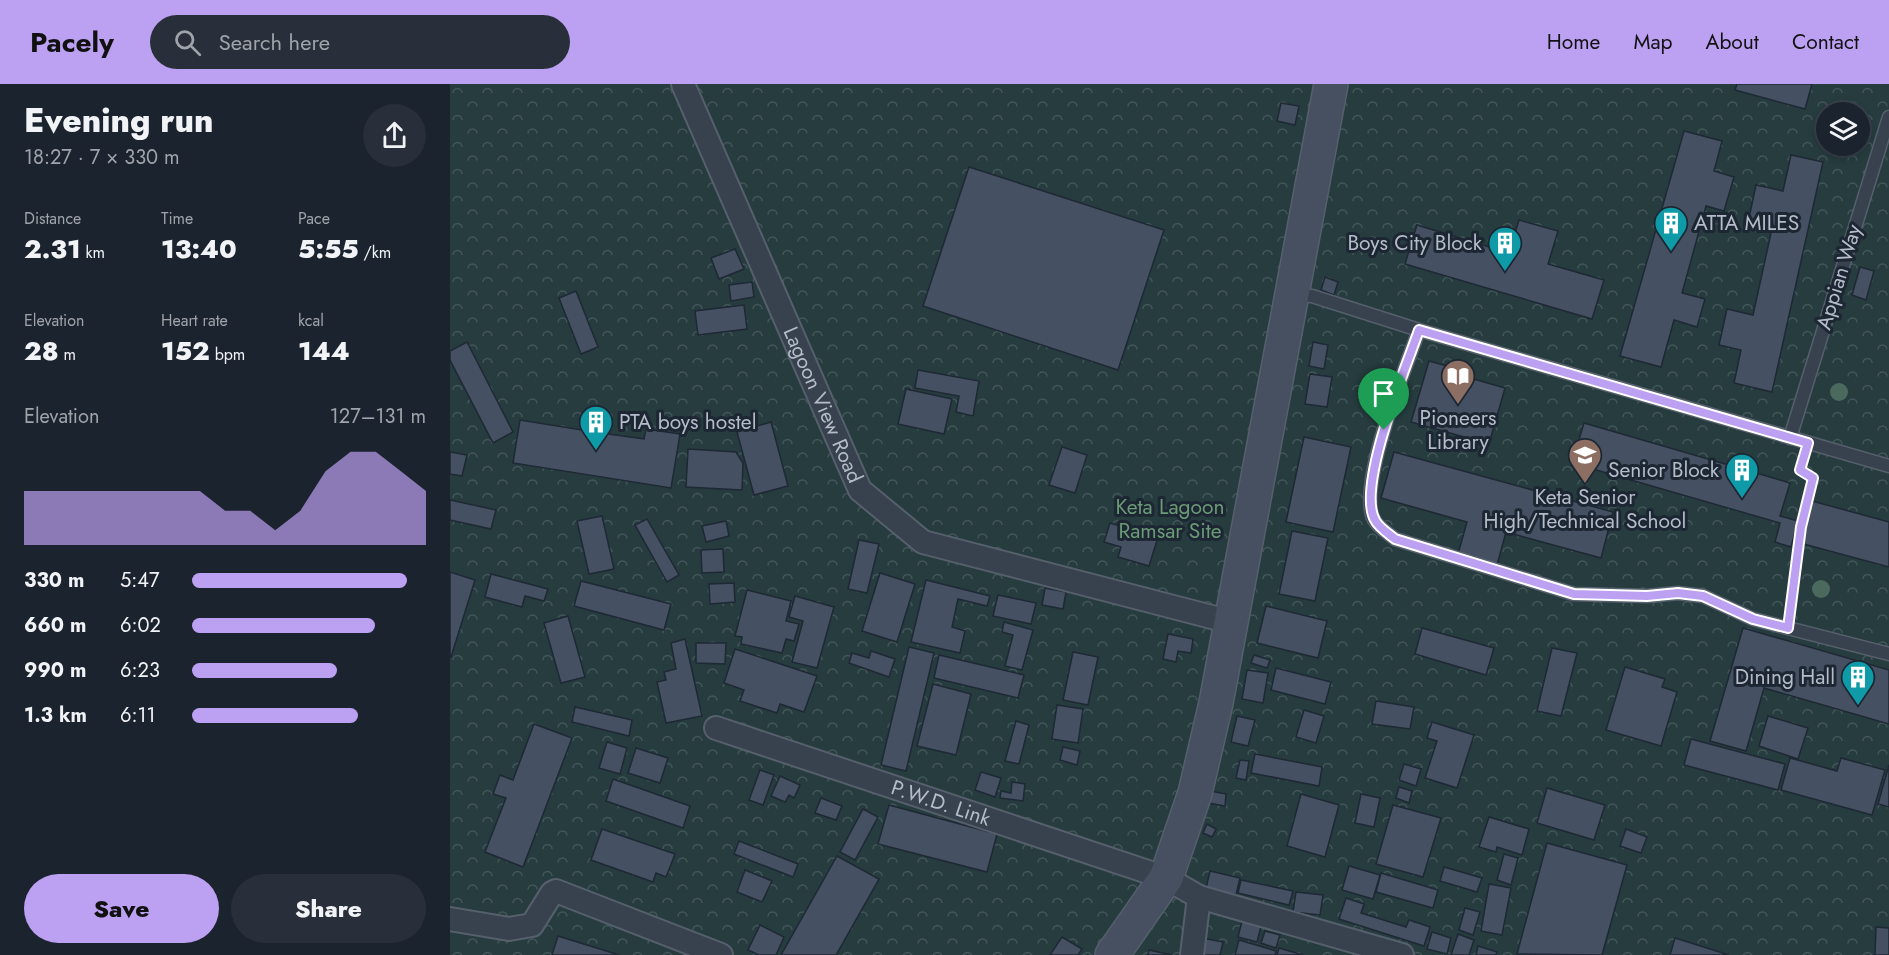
<!DOCTYPE html>
<meta charset="utf-8">
<style>
body{margin:0;font-family:Jost,sans-serif;background:#282f3a;color:#f1f3f6;height:100vh;display:flex;flex-direction:column;font-size:22px;white-space:nowrap}
*{box-sizing:border-box;margin:0}
p{font-size:20px;color:#a0a4aa}
.icon{flex:none;width:33px;height:33px;fill:none;stroke:currentColor;stroke-width:2;stroke-linecap:round;stroke-linejoin:round}
.map{position:relative;flex:1;overflow:hidden}
.sheet{display:flex;flex-direction:column;background:#1b232e;width:450px}
.sheet>*{flex:none}
.fabs{position:absolute;left:1366px;top:18px;display:grid;gap:12px}
.fabs a{display:grid;place-items:center;width:54px;height:54px;border-radius:50%;background:#1b232e;box-shadow:0 3px 9px #0003,0 0 0 2px #39404a;font-size:30px}
.pin{position:absolute;display:grid;place-items:center;width:51px;height:51px;color:#fff;margin:-62px -26px;border-radius:50% 50% 50% 0;rotate:-45deg;box-shadow:0 0 6px #0007}
.pin .icon{rotate:45deg}
.round{display:grid;place-items:center;flex:none;width:63px;height:63px;border-radius:32px;background:#282f3a}
.head{display:flex;align-items:center;justify-content:space-between;height:102px;padding:0 24px}
h1{font-size:33px;font-weight:800;line-height:45px}
.stats{display:grid;grid-template-columns:repeat(3,1fr);gap:9px;height:102px;padding:6px 24px}
.stats div{display:grid;align-content:center}
.stats b{font-size:26px;font-weight:800}
.stats small{font-size:16px;font-weight:400}
.stats p{font-size:16px}
.chart{height:168px;padding:12px 24px}
.chart p{display:flex;justify-content:space-between}
.chart svg{width:100%;height:108px;margin-top:6px;fill:#bca0f2;opacity:.7}
.action{display:flex;gap:12px;margin-top:auto;padding:12px 24px}
.action a{flex:1;height:69px;border-radius:36px;background:#bca0f2;color:#111;font-size:24px;font-weight:800;line-height:69px;text-align:center}
.action a+a{background:#282f3a;color:#f1f3f6}
ul{padding:0 24px;list-style:none;font-size:20px}
li{display:grid;grid-template-columns:96px 72px 1fr;align-items:center;height:45px}
li i{height:15px;border-radius:8px;background:#bca0f2}
header{display:flex;align-items:center;gap:36px;box-sizing:border-box;height:84px;padding:0 30px;background:#bca0f2;color:#111}
header strong{font-size:28px}
nav{display:flex;gap:33px;margin-inline-start:auto;font-size:21px}
.search{width:420px;height:54px;background:#282f3a;display:flex;align-items:center;gap:15px;box-sizing:border-box;padding:0 21px;border-radius:33px;color:#a0a4aa;font-size:22px}
main{display:flex;flex:1;min-height:0}
.map>svg:first-child{display:block}
</style>
<header>
<strong>Pacely</strong>
<div class="search"><svg class="icon" aria-label="search" viewBox="0 0 24 24"><circle cx="10" cy="10" r="6"/><path d="M15 15l6 6"/></svg>Search here</div>
<nav><a>Home</a><a>Map</a><a>About</a><a>Contact</a></nav>
</header>
<main>
<section class="sheet">
<div class="head"><div><h1>Evening run</h1><p>18:27 · 7 × 330 m</p></div><a class="round"><svg class="icon" aria-label="share" viewBox="0 0 24 24"><path d="M12 15V3M7 8l5-5 5 5M5 13v7h14v-7"/></svg></a></div>
<div class="stats">
<div><p>Distance</p><b>2.31<small> km</small></b></div>
<div><p>Time</p><b>13:40</b></div>
<div><p>Pace</p><b>5:55<small> /km</small></b></div>
</div>
<div class="stats">
<div><p>Elevation</p><b>28<small> m</small></b></div>
<div><p>Heart rate</p><b>152<small> bpm</small></b></div>
<div><p>kcal</p><b>144</b></div>
</div>
<div class="chart"><p><span>Elevation</span>127–131 m</p>
<svg viewBox="0 0 160 44" preserveAspectRatio="none"><path d="M0 44V22L10 22L20 22L30 22L40 22L50 22L60 22L70 22L80 30L90 30L100 38L110 30L120 14L130 6L140 6L150 14L160 22V44z"/></svg>
</div>
<ul>
<li><b>330 m</b>5:47<i style="width:92%"></i></li>
<li><b>660 m</b>6:02<i style="width:78%"></i></li>
<li><b>990 m</b>6:23<i style="width:62%"></i></li>
<li><b>1.3 km</b>6:11<i style="width:71%"></i></li>
</ul>
<div class="action"><a>Save</a><a>Share</a></div>
</section>
<div class="map">
<svg width="1439" height="871" viewBox="0 0 1439 871">
<defs>
<pattern id="park-crowns" width="20" height="18" patternUnits="userSpaceOnUse" patternTransform="scale(1.5)"><rect width="20" height="18" fill="#263c3f"/><path d="M2 6a3 3 0 1 1 6 0M12 15a3 3 0 1 1 6 0" fill="none" stroke="#435659"/></pattern>
</defs>
<rect width="100%" height="100%" fill="#242f3e"/>
<!-- park -->
<path fill="url(#park-crowns)" fill-rule="evenodd" d="M0,0H1439V871H0ZM1377,28H1410V62H1377Z"/>
<!-- building -->
<g fill="#455162" stroke="#1f2835" stroke-width="1.5">
<polygon points="1287,0 1362,0 1355,25 1285,6"/>
<polygon points="831,19 849,22 845,41 827,37"/>
<polygon points="1234,47 1272,57 1264,87 1284,93 1274,127 1256,122 1232,209 1255,215 1247,243 1224,236 1211,283 1170,272"/>
<polygon points="1341,71 1373,78 1322,308 1284,299 1291,266 1269,261 1277,225 1303,231 1323,140 1299,134 1306,101 1333,107"/>
<polygon points="519,83 714,146 668,286 473,222"/>
<polygon points="1069,136 1108,147 1098,180 1154,196 1142,235 955,180 967,141 1059,169"/>
<polygon points="285,165 294,185 269,195 261,174"/>
<polygon points="1410,183 1424,187 1416,216 1402,211"/>
<polygon points="875,193 888,198 884,211 871,206"/>
<polygon points="302,198 304,213 281,217 279,201"/>
<polygon points="126,207 148,263 131,270 109,214"/>
<polygon points="294,221 297,245 248,251 245,227"/>
<polygon points="17,258 63,348 43,359 0,276 0,267"/>
<polygon points="863,258 878,261 874,285 859,282"/>
<polygon points="979,277 1022,289 1020,294 1055,304 1039,360 961,338"/>
<polygon points="468,286 529,297 523,332 506,328 509,312 465,304"/>
<polygon points="860,290 882,293 877,323 855,320"/>
<polygon points="456,305 502,315 494,350 448,340"/>
<polygon points="146,331 162,334 159,350 194,355 196,345 230,350 221,404 63,379 70,336 144,348"/>
<polygon points="321,338 338,402 304,411 287,348"/>
<polygon points="1134,339 1340,399 1330,432 1348,437 1341,463 1325,458 1330,439 1122,379"/>
<polygon points="854,353 901,363 883,448 836,438"/>
<polygon points="612,363 637,371 625,409 599,401"/>
<polygon points="238,365 286,368 293,379 292,406 236,403"/>
<polygon points="0,368 17,371 12,392 0,390"/>
<polygon points="944,368 1163,428 1151,474 1056,448 1047,481 1008,470 1017,438 931,414"/>
<polygon points="0,416 46,426 41,445 0,436"/>
<polygon points="1362,417 1439,438 1439,483 1350,459"/>
<polygon points="152,432 164,485 139,490 127,437"/>
<polygon points="197,435 229,491 217,498 185,441"/>
<polygon points="276,437 279,452 256,458 252,442"/>
<polygon points="660,439 708,453 699,482 668,473 671,463 654,458"/>
<polygon points="842,447 878,454 865,517 829,510"/>
<polygon points="409,456 429,460 417,509 398,505"/>
<polygon points="273,465 274,488 252,489 251,466"/>
<polygon points="0,488 25,496 1,573 0,573"/>
<polygon points="430,489 465,500 447,558 412,547"/>
<polygon points="41,490 98,505 94,517 75,512 72,523 35,513"/>
<polygon points="476,496 540,512 537,522 508,515 502,543 515,547 510,569 461,558"/>
<polygon points="131,497 221,520 214,546 124,522"/>
<polygon points="284,499 285,518 260,520 259,500"/>
<polygon points="595,504 616,508 613,525 592,521"/>
<polygon points="297,506 341,517 336,537 349,540 344,557 336,555 332,569 291,560 292,553 285,552"/>
<polygon points="548,511 586,519 581,540 543,532"/>
<polygon points="345,512 384,523 367,584 342,578 353,537 339,533"/>
<polygon points="816,522 877,537 868,574 807,559"/>
<polygon points="118,532 135,593 111,599 94,539"/>
<polygon points="554,538 583,546 572,586 555,582 563,551 552,548"/>
<polygon points="972,544 1044,564 1036,591 965,570"/>
<polygon points="1293,544 1439,586 1439,640 1314,604 1296,667 1260,657"/>
<polygon points="718,550 743,555 741,569 728,567 726,578 713,575"/>
<polygon points="235,555 252,632 216,639 207,598 216,596 214,588 226,585 221,559"/>
<polygon points="246,559 276,559 275,580 246,579"/>
<polygon points="459,563 484,569 456,687 431,681"/>
<polygon points="1102,564 1127,569 1111,632 1087,627"/>
<polygon points="285,565 367,592 354,628 330,620 327,629 290,617 294,606 274,599"/>
<polygon points="421,567 445,575 439,593 399,579 402,569 419,574"/>
<polygon points="623,568 648,573 638,621 613,616"/>
<polygon points="489,571 574,591 568,614 484,594"/>
<polygon points="804,571 820,576 817,584 801,579"/>
<polygon points="1175,583 1215,595 1212,603 1227,608 1211,662 1156,646"/>
<polygon points="826,584 881,598 875,620 821,606"/>
<polygon points="797,586 818,589 813,619 792,615"/>
<polygon points="483,600 521,610 506,671 467,662"/>
<polygon points="926,617 964,623 960,645 922,640"/>
<polygon points="607,621 633,625 628,659 602,655"/>
<polygon points="125,623 182,636 179,652 122,638"/>
<polygon points="854,626 874,632 866,659 846,653"/>
<polygon points="787,632 805,636 798,662 781,658"/>
<polygon points="1318,632 1358,644 1348,675 1309,662"/>
<polygon points="566,637 579,641 569,680 555,677"/>
<polygon points="982,638 1024,651 1007,704 975,694 987,657 977,654"/>
<polygon points="84,640 122,654 73,783 35,768 56,714 43,710 50,691 63,696"/>
<polygon points="1241,655 1335,680 1328,706 1234,681"/>
<polygon points="157,658 177,664 170,690 149,684"/>
<polygon points="613,663 630,667 627,681 610,676"/>
<polygon points="186,664 218,674 210,699 178,689"/>
<polygon points="805,670 872,683 869,702 801,689"/>
<polygon points="1340,674 1387,687 1391,674 1435,686 1422,731 1331,706"/>
<polygon points="790,676 799,677 796,696 786,694"/>
<polygon points="954,680 971,685 966,702 949,696"/>
<polygon points="1439,681 1439,723 1428,720"/>
<polygon points="310,686 324,691 313,721 299,716"/>
<polygon points="531,688 551,694 545,713 525,706"/>
<polygon points="330,692 350,701 344,714 339,711 335,718 321,712"/>
<polygon points="163,695 240,722 233,744 156,717"/>
<polygon points="562,698 575,700 573,717 550,714 551,707 561,709"/>
<polygon points="949,703 962,707 959,719 946,714"/>
<polygon points="1097,704 1155,721 1144,756 1087,739"/>
<polygon points="760,707 776,710 775,722 758,719"/>
<polygon points="851,710 889,721 875,773 837,762"/>
<polygon points="911,710 930,714 924,743 905,739"/>
<polygon points="371,714 392,722 386,736 365,729"/>
<polygon points="439,721 547,750 537,788 428,760"/>
<polygon points="943,721 991,734 973,793 926,780"/>
<polygon points="413,725 428,733 405,776 390,768"/>
<polygon points="1039,733 1079,745 1072,771 1047,763 1046,768 1029,763"/>
<polygon points="757,740 766,745 762,753 753,749"/>
<polygon points="152,745 225,770 216,793 206,789 203,798 141,776"/>
<polygon points="1176,745 1197,753 1191,769 1170,762"/>
<polygon points="289,757 348,780 343,793 284,770"/>
<polygon points="1097,759 1177,781 1152,871 1067,870"/>
<polygon points="1054,770 1068,774 1061,801 1047,796"/>
<polygon points="387,772 429,795 386,871 331,871"/>
<polygon points="899,782 930,791 923,815 892,806"/>
<polygon points="994,783 1032,794 1027,808 990,797"/>
<polygon points="295,786 322,797 312,818 287,808"/>
<polygon points="760,787 790,794 786,811 756,804"/>
<polygon points="931,789 988,806 983,824 926,808"/>
<polygon points="791,796 843,807 839,821 788,809"/>
<polygon points="1039,800 1061,804 1052,851 1031,847"/>
<polygon points="846,808 873,811 870,831 843,828"/>
<polygon points="896,814 914,820 911,829 956,843 959,836 980,843 974,862 889,835"/>
<polygon points="1015,824 1030,828 1023,851 1009,846"/>
<polygon points="792,837 811,842 807,858 788,853"/>
<polygon points="310,841 334,853 326,871 309,871 298,866"/>
<polygon points="1426,843 1439,844 1439,871 1425,871"/>
<polygon points="815,847 830,851 826,864 811,859"/>
<polygon points="982,848 1001,854 997,870 977,865"/>
<polygon points="1008,850 1024,856 1019,871 1001,871"/>
<polygon points="108,852 169,871 102,871"/>
<polygon points="612,853 632,865 628,871 600,871"/>
<polygon points="752,854 773,858 770,871 749,871"/>
<polygon points="1225,854 1279,871 1220,871"/>
<polygon points="789,856 826,867 825,871 785,871"/>
<polygon points="1028,862 1047,868 1046,871 1026,871"/>
<polygon points="829,864 853,871 827,871"/>
<polygon points="699,866 722,871 698,871"/>
</g>
<g fill="none" stroke-linecap="round" stroke-linejoin="round">
<defs>
<g id="lane">
<polyline points="842,211 862,212 969,246 1439,382"/>
<path d="M969,246C956,283 906,403 924,436C928,443 939,450 945,455L1124,510L1197,512L1228,509L1253,512L1303,535L1439,570"/>
<polyline points="1340,354 1439,33"/>
</g>
<g id="street">
<path id="s1" d="M233,0L410,406L473,458L781,538"/>
<path id="s2" d="M266,644L716,794L749,813L952,871"/>
<polyline points="0,835 59,845 82,841 102,809 106,807 271,871"/>
<polyline points="742,871 749,813"/>
</g>
<polyline id="secondary" points="662,871 716,794 745,709 766,619 881,0"/>
</defs>
<!-- lane casing -->
<use href="#lane" stroke="#565f6c" stroke-width="15"/>
<!-- street casing -->
<use href="#street" stroke="#565f6c" stroke-width="26"/>
<!-- secondary casing -->
<use href="#secondary" stroke="#565f6c" stroke-width="36"/>
<!-- path -->
<polyline stroke="#44595c" stroke-width="4" stroke-dasharray="4.5 4.5" stroke-linecap="butt" points="1340,528 1351,443 1363,394 1350,386 1354,374"/>
<!-- lane -->
<use href="#lane" stroke="#38414e" stroke-width="12"/>
<!-- street -->
<use href="#street" stroke="#38414e" stroke-width="22"/>
<!-- secondary -->
<use href="#secondary" stroke="#465061" stroke-width="33"/>
</g>
<!-- trees -->
<g fill="#4b6a5d">
<circle cx="1389" cy="308" r="9"/>
<circle cx="1371" cy="505" r="9"/>
</g>
<g fill="none" stroke-linecap="round" stroke-linejoin="round">
<defs>
<path id="route" d="M969,246L1358,359L1350,386L1363,394L1351,443L1338,544L1303,535L1253,512L1228,509L1197,512L1124,510L945,455C939,450 928,443 925,436C906,403 956,283 969,246Z"/>
</defs>
<!-- route casing -->
<use href="#route" stroke="#fff" stroke-width="12"/>
<!-- route -->
<use href="#route" stroke="#bca0f2" stroke-width="8"/>
</g>
<!-- icons -->
<defs>
<symbol id="building-pin" viewBox="-11 -11 22 30"><path d="M0 17L-7.5 6A9.5 9.5 0 1 1 7.5 6Z" fill="#0f9aa8" stroke="#1d2633"/><path d="M-4-6H4V6H1V3H-1V6H-4ZM-2.5-4.3h1.7v1.8h-1.7ZM.8-4.3h1.7v1.8H.8ZM-2.5-1h1.7V.8h-1.7ZM.8-1h1.7V.8H.8Z" fill="#fff"/></symbol>
<symbol id="library-pin" viewBox="-11 -11 22 30"><path d="M0 17L-7.5 6A9.5 9.5 0 1 1 7.5 6Z" fill="#8d6e63" stroke="#1d2633"/><path d="M-6-4Q-3-5.5-.7-3.5V5Q-3 3-6 4ZM6-4Q3-5.5 .7-3.5V5Q3 3 6 4Z" fill="#fff"/></symbol>
<symbol id="school-pin" viewBox="-11 -11 22 30"><path d="M0 17L-7.5 6A9.5 9.5 0 1 1 7.5 6Z" fill="#8d6e63" stroke="#1d2633"/><path d="M0-5L7-2L0 1L-7-2ZM-4 1L0 2.5L4 1V4Q0 6-4 4Z" fill="#fff"/></symbol>
</defs>
<g fill-rule="evenodd">
<use href="#building-pin" x="1202" y="120" width="38" height="52"/>
<use href="#building-pin" x="1036" y="140" width="38" height="52"/>
<use href="#library-pin" x="989" y="273" width="38" height="52"/>
<use href="#building-pin" x="127" y="319" width="38" height="52"/>
<use href="#school-pin" x="1116" y="352" width="38" height="52"/>
<use href="#building-pin" x="1273" y="367" width="38" height="52"/>
<use href="#building-pin" x="1389" y="574" width="38" height="52"/>
</g>
<g text-anchor="middle" stroke-width="6" stroke-linejoin="round" paint-order="stroke">
<!-- poi labels -->
<g font-size="21" fill="#b4bcc9" stroke="#1d2633" text-anchor="end">
<text x="1244" y="146" text-anchor="start">ATTA MILES</text>
<text x="1032" y="166">Boys City Block</text>
<text x="1008" y="341" text-anchor="middle">Pioneers<tspan x="1008" dy="24">Library</tspan></text>
<text x="169" y="345" text-anchor="start">PTA boys hostel</text>
<text x="1269" y="393">Senior Block</text>
<text x="1135" y="420" text-anchor="middle">Keta Senior<tspan x="1135" dy="24">High/Technical School</tspan></text>
<text x="1385" y="600">Dining Hall</text>
</g>
<!-- street labels -->
<g font-size="21" fill="#b4bcc9" stroke="#1d2633">
<text transform="translate(1389 193) rotate(-73)" y="7">Appian Way</text>
<text dy="7" stroke="none"><textPath href="#s1" startOffset="350">Lagoon View Road</textPath></text>
<text dy="7" stroke="none"><textPath href="#s2" startOffset="237">P.W.D. Link</textPath></text>
</g>
<!-- park labels -->
<g font-size="21" fill="#6b9a76" stroke="#1d2633">
<text x="720" y="430">Keta Lagoon<tspan x="720" dy="24">Ramsar Site</tspan></text>
</g>
</g>
</svg>
<div class="fabs">
<a><svg class="icon" aria-label="layers" viewBox="0 0 24 24"><path d="M12 4l9 5-9 5-9-5zM3 14l9 5 9-5"/></svg></a>
</div>
<div class="pin" style="left:934px;top:346px;background:#1e9e55"><svg class="icon" aria-label="arrive" viewBox="0 0 24 24"><path d="M6 21V4h12l-3 4 3 4H6"/></svg></div>
</div>
</main>
